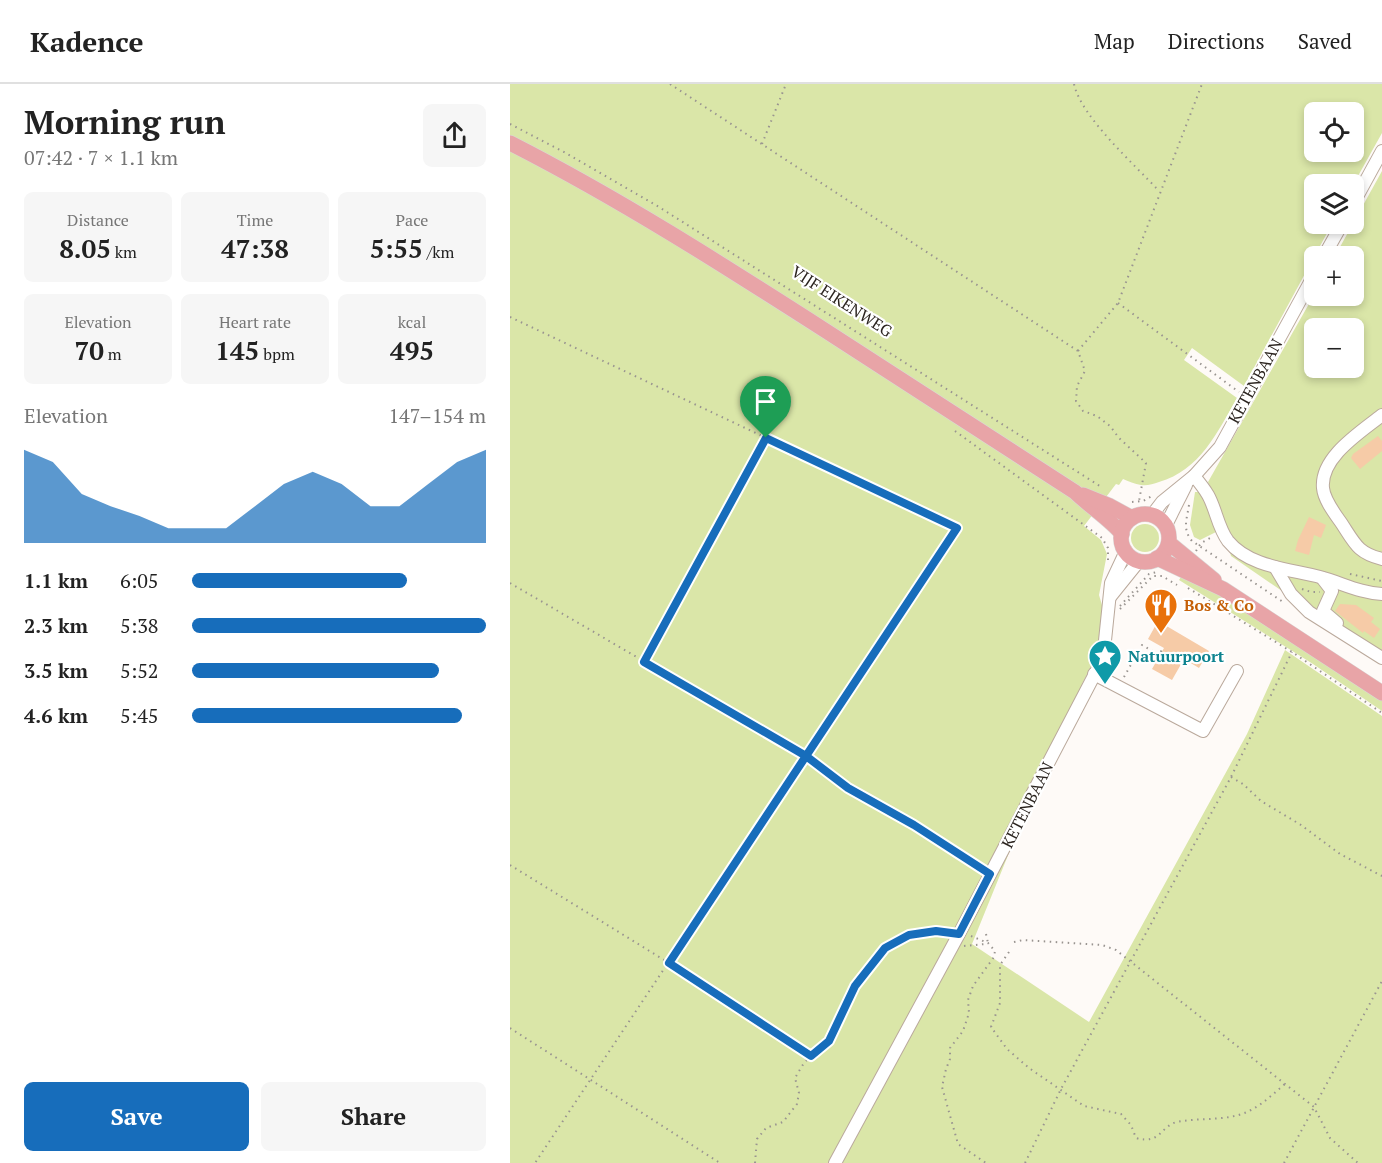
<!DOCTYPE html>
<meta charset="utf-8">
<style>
body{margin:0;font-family:"PT Serif",serif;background:#f6f6f6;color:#222;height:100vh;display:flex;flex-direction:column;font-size:22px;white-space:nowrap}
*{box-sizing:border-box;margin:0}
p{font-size:20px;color:#767676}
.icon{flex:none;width:33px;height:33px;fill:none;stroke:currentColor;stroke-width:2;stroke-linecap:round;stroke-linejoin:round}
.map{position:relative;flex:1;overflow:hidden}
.sheet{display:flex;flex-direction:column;background:#fff;width:510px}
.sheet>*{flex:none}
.tools{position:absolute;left:794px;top:18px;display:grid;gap:12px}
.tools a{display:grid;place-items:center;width:60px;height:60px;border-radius:9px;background:#fff;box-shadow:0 3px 9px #0003;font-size:30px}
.pin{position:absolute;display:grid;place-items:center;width:51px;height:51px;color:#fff;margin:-62px -26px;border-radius:50% 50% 50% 0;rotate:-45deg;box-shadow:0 0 6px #0007}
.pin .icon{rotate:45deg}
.round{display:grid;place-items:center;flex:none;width:63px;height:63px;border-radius:9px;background:#f6f6f6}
.overview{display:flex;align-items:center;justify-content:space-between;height:102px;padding:0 24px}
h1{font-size:33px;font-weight:700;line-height:45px}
.metrics{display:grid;grid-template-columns:repeat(3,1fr);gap:9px;height:102px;padding:6px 24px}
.metrics div{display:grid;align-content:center;border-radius:9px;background:#f6f6f6;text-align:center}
.metrics b{font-size:26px;font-weight:700}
.metrics small{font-size:16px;font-weight:400}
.metrics p{font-size:16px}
.chart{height:168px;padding:12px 24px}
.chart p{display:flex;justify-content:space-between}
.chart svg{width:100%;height:108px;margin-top:6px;fill:#176dbb;opacity:.7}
.button{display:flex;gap:12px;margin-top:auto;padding:12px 24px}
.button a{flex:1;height:69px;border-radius:9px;background:#176dbb;color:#fff;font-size:24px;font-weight:700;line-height:69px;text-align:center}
.button a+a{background:#f6f6f6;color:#222}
ul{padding:0 24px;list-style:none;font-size:20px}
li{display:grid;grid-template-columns:96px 72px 1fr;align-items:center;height:45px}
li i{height:15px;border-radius:8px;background:#176dbb}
header{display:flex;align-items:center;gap:36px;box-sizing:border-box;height:84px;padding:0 30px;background:#fff;border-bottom:2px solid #e0e0e0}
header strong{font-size:28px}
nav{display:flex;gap:33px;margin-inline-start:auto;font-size:21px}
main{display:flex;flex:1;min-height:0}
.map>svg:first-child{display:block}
</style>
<header>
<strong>Kadence</strong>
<nav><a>Map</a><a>Directions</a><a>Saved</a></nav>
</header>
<main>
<section class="sheet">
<div class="overview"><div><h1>Morning run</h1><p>07:42 · 7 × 1.1 km</p></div><a class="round"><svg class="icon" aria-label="share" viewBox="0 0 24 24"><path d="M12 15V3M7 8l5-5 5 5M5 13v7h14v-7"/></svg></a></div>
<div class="metrics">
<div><p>Distance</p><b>8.05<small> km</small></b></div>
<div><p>Time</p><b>47:38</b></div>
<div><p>Pace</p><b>5:55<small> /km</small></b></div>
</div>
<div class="metrics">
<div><p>Elevation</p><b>70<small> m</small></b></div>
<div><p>Heart rate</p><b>145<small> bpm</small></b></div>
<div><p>kcal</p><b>495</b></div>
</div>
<div class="chart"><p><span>Elevation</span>147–154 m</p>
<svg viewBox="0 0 160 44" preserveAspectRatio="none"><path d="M0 44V6L10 11L20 24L30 29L40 33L50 38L60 38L70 38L80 29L90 20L100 15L110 20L120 29L130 29L140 20L150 11L160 6V44z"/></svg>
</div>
<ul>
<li><b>1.1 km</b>6:05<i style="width:73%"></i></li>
<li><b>2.3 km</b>5:38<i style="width:100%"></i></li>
<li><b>3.5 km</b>5:52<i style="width:84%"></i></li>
<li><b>4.6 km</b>5:45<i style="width:92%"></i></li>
</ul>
<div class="button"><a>Save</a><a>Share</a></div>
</section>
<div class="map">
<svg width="872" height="1079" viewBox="0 0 872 1079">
<rect width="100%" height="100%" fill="#fefaf7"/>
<!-- green -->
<g fill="#dae6a8" fill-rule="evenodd">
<path d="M0,0H872V49L843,101L804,100V140H822L734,302L682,264L674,276L727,314C707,349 690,386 649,398C643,400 637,402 631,401C625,400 618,397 613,395L609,401L606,400L574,442L591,456L597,470L589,511L594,528L589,567L572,600L576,603L529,695L462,860L579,938L737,650L775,566L872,632V1079H0ZM804,28H843V68H804Z"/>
<path d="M872,87V576L721,472L706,415L698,398L804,211L843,212V172H825ZM804,244H843V284H804Z"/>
<polygon points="685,408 689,408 693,412 708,447 690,456 684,453 680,441"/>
<circle cx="635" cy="454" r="14"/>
<polygon points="673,490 689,498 872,616 872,627 803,580 669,496"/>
</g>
<!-- building -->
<g fill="#f6cba7">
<polygon points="868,352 872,357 872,367 850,385 841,374 843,370"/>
<polygon points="799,433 816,441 811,454 804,451 799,471 785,467 788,456"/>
<polygon points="830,520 846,521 864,534 861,538 870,545 864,554 854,547 853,549 825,527"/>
<polygon points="648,537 699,567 689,584 674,575 662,596 642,585 654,564 638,555"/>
</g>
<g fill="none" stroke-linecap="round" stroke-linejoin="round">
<defs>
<g id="minor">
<polyline points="843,120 872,67"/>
<polyline points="814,172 832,140"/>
<path d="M872,331C851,348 810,373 813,404C814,416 825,430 832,440C845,460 848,469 872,475"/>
<path d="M684,392C689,398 694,404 698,411C706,425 708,444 718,457C739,483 780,485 810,493C832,499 850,509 872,510"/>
<polyline points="642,431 652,418 684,392 710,363 804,191"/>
<polyline points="656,441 676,401"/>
<polyline points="765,483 781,510 799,528 872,574"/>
<polyline points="812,494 822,507 813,527 827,539"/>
<polyline points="600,513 629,477"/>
<polyline points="584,590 693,647 727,587"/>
<polyline points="325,1079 449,850 588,584 594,566 601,499 616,467"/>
</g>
<g id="major">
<path d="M0,59C110,115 213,181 316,247C399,301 482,354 565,408C578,421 602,437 612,450"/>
<polyline points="573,411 600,422 622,434"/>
<circle cx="635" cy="454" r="24"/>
<polyline points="659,459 704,496"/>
<polyline points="647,474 713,505 872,609"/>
</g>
</defs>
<!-- minor casing -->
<use href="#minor" stroke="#baa99c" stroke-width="14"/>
<!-- major casing -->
<use href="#major" stroke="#d9d8d7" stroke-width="16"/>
<!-- path -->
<g stroke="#999490" stroke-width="2" stroke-dasharray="1.5 4.5" stroke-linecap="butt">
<polyline points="160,0 568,267 575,287 567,302 566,317 573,327 587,332 600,342 609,354 636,379 629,417"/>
<path d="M564,0C571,33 625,81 649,107"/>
<polyline points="0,40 54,68 149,123 593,404"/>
<polyline points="252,60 276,0"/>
<polyline points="608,219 729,308"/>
<polyline points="0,233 447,444 25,1079"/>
<polyline points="568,267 608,219 692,0"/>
<polyline points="445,347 592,454 598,464 598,477"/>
<polyline points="622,418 633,417 642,412"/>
<path d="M679,421C677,435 672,445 682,457L773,518"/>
<polyline points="686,467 691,459 702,453"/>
<polyline points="840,490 872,497"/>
<polyline points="0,499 296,672 338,704 403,741 472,785"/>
<polyline points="678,504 782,568 872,629"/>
<polyline points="792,505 801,508 810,508"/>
<polyline points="610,522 639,490 647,488"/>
<polyline points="610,525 643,492 652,492 667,501"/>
<polyline points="134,578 256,354"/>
<polyline points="614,593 632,561 649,571 653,564"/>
<polyline points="721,693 733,700 751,717 791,741 830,770 872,792"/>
<polyline points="0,781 159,879 301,972"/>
<polyline points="476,850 478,859"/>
<polyline points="461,852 478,859 485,867 484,873 463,902 458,916 459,929 453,947 440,964 440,975 436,985 432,1003 448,1060 476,1079"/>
<polyline points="504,858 513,856 592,861 606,866 804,1023 820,1054 848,1079"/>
<polyline points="454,862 476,860"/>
<path d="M499,868L490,881V919L481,943L497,965L519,984L574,1022L611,1030L621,1041L626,1054C651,1061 650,1042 667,1038C691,1033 719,1038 741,1026C753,1020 764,1009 775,1000"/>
<polyline points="0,944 210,1079"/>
<path d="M245,1079L247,1055L256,1044L273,1038L287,1020L289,1009L285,994C288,989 291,983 295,978C302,970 312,965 319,957C325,950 326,939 330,931C352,886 381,841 438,849"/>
<polyline points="515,1079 551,1005 721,693 782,568"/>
<polyline points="774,1079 872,897"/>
</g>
<!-- minor -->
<use href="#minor" stroke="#fff" stroke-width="12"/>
<!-- major -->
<use href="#major" stroke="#e8a4a7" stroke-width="15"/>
</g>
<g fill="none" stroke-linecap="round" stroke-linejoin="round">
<defs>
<polyline id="route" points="256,354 134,578 296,672 159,879 301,972 319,957 345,902 375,864 399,851 426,847 449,850 480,790 404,741 338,704 296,672 447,444 256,354"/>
</defs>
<!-- route casing -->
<use href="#route" stroke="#fff" stroke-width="12"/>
<!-- route -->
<use href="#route" stroke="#176dbb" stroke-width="8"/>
</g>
<!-- icons -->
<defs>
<symbol id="restaurant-pin" viewBox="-11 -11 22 30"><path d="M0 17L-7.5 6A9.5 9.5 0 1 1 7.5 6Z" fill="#e8710a" stroke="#fff"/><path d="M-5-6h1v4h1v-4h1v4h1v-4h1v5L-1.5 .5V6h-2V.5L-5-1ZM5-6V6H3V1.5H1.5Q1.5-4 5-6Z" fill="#fff"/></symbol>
<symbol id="sight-pin" viewBox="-11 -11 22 30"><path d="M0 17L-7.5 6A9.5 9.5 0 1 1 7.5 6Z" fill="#0f9aa8" stroke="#fff"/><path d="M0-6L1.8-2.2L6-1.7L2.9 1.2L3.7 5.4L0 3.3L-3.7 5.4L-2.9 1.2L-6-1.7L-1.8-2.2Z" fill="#fff"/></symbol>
</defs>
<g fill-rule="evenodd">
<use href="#restaurant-pin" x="632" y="502" width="38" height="52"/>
<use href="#sight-pin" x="576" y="553" width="38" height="52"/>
</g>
<g text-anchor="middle" stroke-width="4.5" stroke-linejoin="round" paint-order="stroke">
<!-- street labels -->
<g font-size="16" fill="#2b241f" stroke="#fff">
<text transform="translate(332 217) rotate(33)" y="6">VIJF EIKENWEG</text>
<text transform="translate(745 297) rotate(-61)" y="6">KETENBAAN</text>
<text transform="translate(517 721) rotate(-63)" y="6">KETENBAAN</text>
</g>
<!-- food labels -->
<g font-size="16" font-weight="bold" fill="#c56008" stroke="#fff" text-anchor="start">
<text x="674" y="527">Bos &amp; Co</text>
</g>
<!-- culture labels -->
<g font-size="16" font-weight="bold" fill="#0d838f" stroke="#fff" text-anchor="start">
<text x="618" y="578">Natuurpoort</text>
</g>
</g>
</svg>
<div class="tools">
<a><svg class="icon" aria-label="locate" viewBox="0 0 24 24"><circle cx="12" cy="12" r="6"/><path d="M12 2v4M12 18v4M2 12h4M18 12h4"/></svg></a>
<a><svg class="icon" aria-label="layers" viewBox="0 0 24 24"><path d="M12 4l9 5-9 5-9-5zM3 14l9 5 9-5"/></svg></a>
<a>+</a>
<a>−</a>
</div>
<div class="pin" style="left:256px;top:354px;background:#1e9e55"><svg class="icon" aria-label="arrive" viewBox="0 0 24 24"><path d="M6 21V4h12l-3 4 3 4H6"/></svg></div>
</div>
</main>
